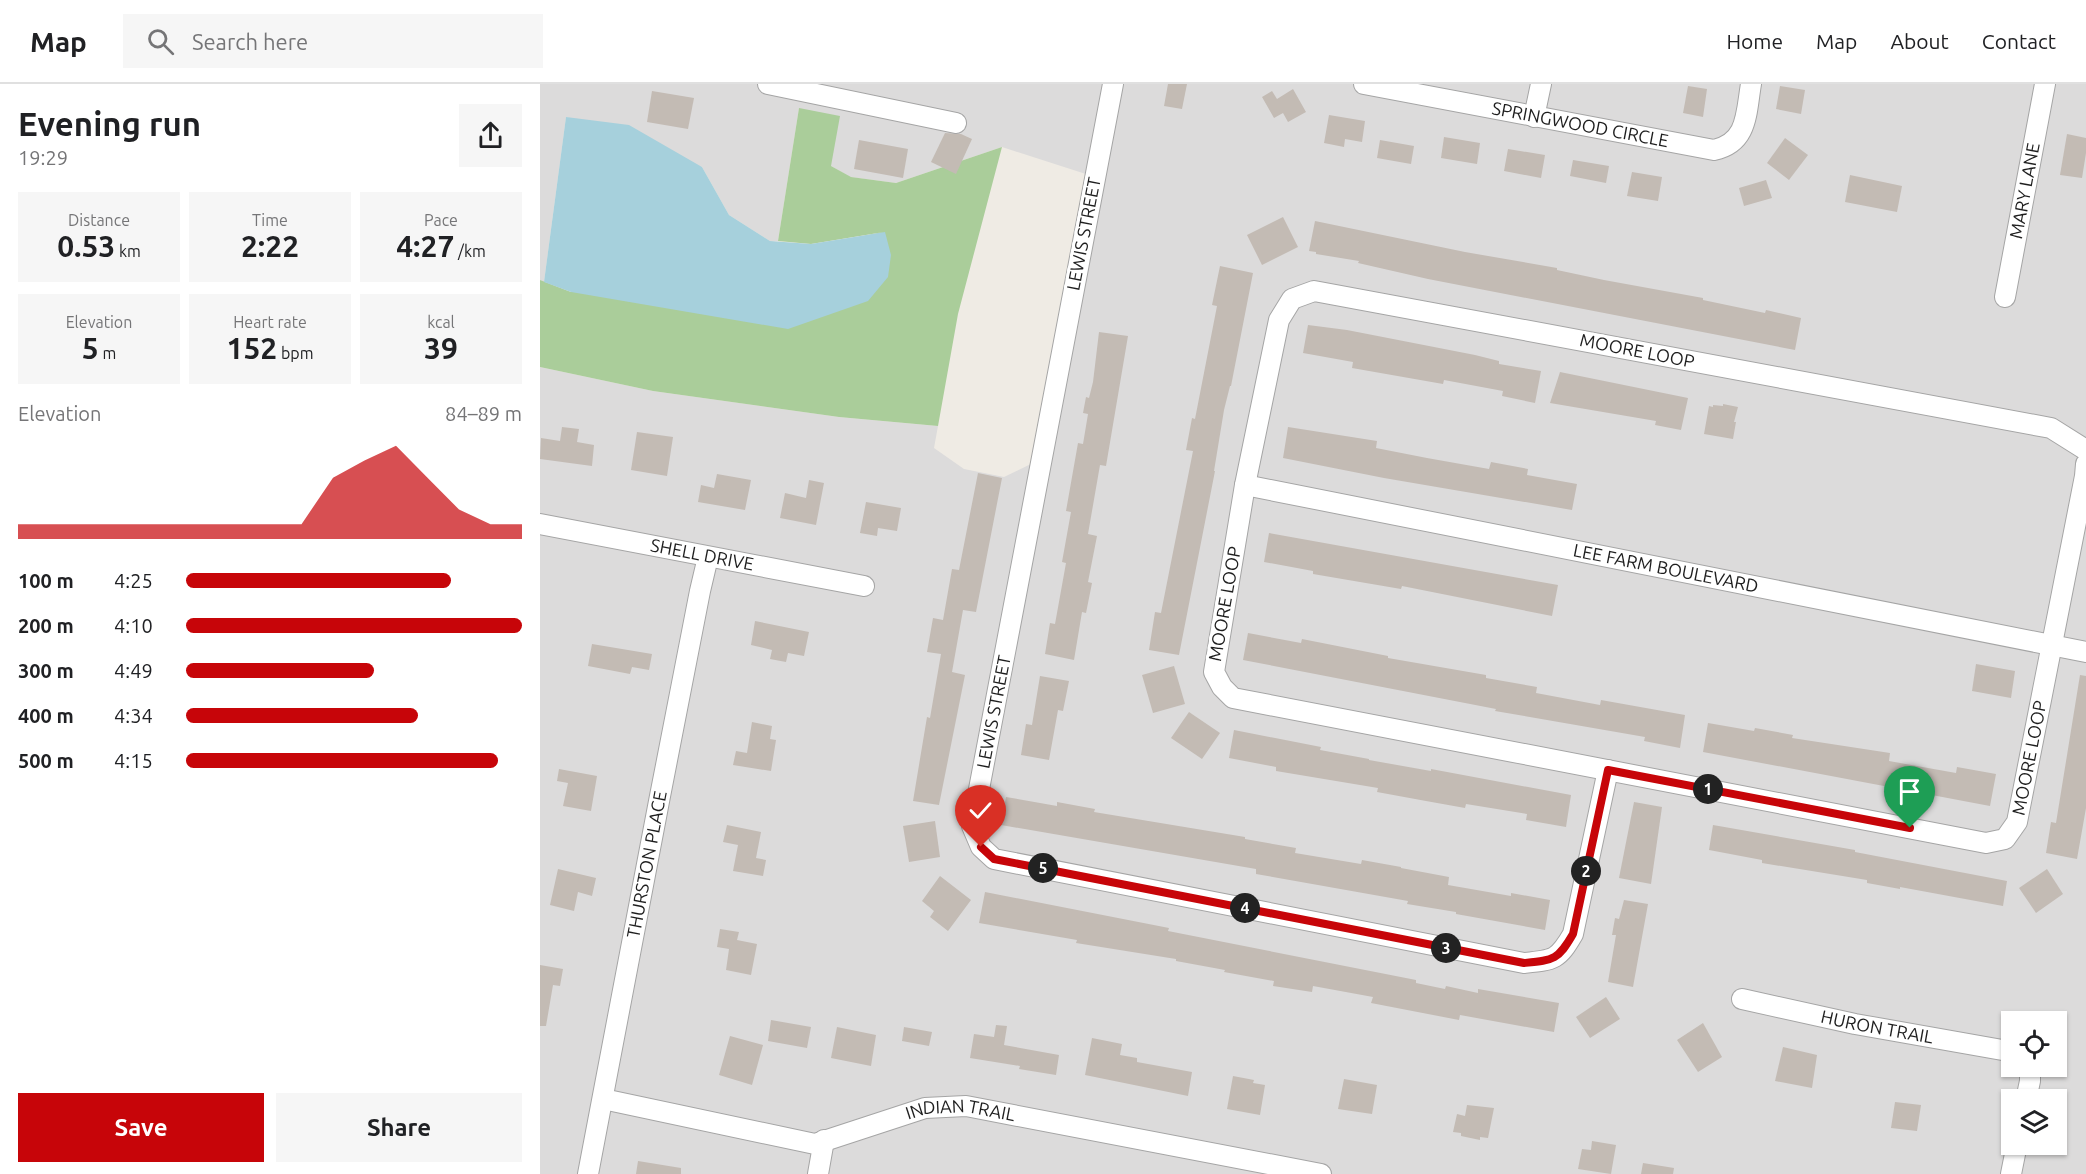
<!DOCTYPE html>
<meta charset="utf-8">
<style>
body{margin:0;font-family:Ubuntu,sans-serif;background:#f6f6f6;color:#202124;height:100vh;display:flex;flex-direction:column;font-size:22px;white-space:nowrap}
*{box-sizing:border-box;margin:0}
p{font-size:20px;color:#757577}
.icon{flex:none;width:33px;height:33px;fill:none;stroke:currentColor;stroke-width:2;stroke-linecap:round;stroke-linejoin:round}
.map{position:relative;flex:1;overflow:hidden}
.side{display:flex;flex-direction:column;background:#fff;width:540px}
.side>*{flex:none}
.buttons{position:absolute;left:1461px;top:927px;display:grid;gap:12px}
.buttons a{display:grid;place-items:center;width:66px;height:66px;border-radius:0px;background:#fff;box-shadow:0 2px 4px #0004;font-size:30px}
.pin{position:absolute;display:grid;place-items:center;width:51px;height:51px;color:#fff;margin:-62px -26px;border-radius:50% 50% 50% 0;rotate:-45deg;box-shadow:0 0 6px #0007}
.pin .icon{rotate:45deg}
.km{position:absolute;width:30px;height:30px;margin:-15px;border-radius:50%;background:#222;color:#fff;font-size:16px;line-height:30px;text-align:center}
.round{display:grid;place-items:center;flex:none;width:63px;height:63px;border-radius:0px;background:#f6f6f6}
.headline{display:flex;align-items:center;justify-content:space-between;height:102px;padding:0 18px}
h1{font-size:33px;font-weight:600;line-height:45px}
.figures{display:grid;grid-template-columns:repeat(3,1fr);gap:9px;height:102px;padding:6px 18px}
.figures div{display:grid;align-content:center;border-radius:0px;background:#f6f6f6;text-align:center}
.figures b{font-size:30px;font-weight:600}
.figures small{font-size:16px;font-weight:400}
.figures p{font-size:16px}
.chart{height:168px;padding:12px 18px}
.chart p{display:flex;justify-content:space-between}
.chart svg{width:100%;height:108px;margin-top:6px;fill:#c70509;opacity:.7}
.action{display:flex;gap:12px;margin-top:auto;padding:12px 18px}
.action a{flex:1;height:69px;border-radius:0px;background:#c70509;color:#fff;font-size:24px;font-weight:600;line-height:69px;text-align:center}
.action a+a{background:#f6f6f6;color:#202124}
ul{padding:0 18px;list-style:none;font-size:20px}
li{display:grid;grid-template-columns:96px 72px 1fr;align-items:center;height:45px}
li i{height:15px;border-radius:8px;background:#c70509}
header{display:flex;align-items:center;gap:36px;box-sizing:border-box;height:84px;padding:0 30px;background:#fff;border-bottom:2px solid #e0e0e0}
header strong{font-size:28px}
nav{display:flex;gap:33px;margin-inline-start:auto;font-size:21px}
.search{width:420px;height:54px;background:#f6f6f6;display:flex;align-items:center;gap:15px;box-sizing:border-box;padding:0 21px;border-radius:0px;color:#757577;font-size:22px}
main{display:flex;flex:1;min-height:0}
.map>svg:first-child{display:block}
</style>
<header>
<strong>Map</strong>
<div class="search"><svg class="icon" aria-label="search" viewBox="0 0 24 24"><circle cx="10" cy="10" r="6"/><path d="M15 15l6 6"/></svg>Search here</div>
<nav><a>Home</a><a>Map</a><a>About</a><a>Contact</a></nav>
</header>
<main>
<section class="side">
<div class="headline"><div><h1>Evening run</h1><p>19:29</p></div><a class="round"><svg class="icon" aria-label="share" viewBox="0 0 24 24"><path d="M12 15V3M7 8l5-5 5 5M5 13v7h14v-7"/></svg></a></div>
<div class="figures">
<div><p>Distance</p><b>0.53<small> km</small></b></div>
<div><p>Time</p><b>2:22</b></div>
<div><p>Pace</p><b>4:27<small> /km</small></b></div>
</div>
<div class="figures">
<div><p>Elevation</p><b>5<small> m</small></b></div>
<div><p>Heart rate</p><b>152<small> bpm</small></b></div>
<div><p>kcal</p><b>39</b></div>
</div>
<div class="chart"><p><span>Elevation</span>84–89 m</p>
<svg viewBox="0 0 160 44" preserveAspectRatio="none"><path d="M0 44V38L10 38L20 38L30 38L40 38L50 38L60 38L70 38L80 38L90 38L100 19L110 12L120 6L130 19L140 32L150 38L160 38V44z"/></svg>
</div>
<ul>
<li><b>100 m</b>4:25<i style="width:79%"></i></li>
<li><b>200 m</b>4:10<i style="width:100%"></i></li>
<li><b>300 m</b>4:49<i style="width:56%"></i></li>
<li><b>400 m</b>4:34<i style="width:69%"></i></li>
<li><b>500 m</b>4:15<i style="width:93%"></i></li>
</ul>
<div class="action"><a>Save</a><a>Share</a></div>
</section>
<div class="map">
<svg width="1546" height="1090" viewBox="0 0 1546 1090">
<rect width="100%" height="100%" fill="#efebe4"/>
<!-- residential -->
<path fill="#dcdbdb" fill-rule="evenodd" d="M0,0H1546V1090H0V283L113,307L299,333L398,342L394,364L424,385L464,393L495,378L552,92L462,63L356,99L310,93L291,82L259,24L238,157H230L189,131L162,83L26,33L4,198L0,196ZM1472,938H1516V982H1472ZM1472,1016H1516V1060H1472Z"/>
<!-- forest -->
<polygon fill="#aacd9a" points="259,24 300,32 291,82 311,93 356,99 462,63 418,230 398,342 299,333 113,307 0,283 0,196 31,208 344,148 271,160 238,157"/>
<!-- water -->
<polygon fill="#a6d0dc" points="26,33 89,41 162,83 189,131 230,157 271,160 345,148 351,171 348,193 328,217 248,245 31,208 4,198"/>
<!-- building -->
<g fill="#c3bbb4">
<polygon points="628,0 647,0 642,25 624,22"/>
<polygon points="1148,2 1167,5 1163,33 1143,29"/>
<polygon points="1240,2 1265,6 1261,30 1236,25"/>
<polygon points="753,5 766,28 748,38 743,29 734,34 722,13 732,7 737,15"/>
<polygon points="112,7 154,14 148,45 107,38"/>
<polygon points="789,31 825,37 822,58 805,55 804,63 784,59"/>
<polygon points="405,49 421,50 432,55 416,90 391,78"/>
<polygon points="1527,50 1546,54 1546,69 1542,94 1520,91"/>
<polygon points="904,53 940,59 937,80 901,74"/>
<polygon points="1245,54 1268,71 1249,96 1227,79"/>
<polygon points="319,56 368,65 363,94 314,85"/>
<polygon points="840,56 874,62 871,80 837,74"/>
<polygon points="968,65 1005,71 1001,94 964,87"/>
<polygon points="1033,76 1069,82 1066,99 1030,92"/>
<polygon points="1092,88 1122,93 1118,117 1087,112"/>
<polygon points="1310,91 1362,102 1357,128 1305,118"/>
<polygon points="1226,96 1232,114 1204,122 1199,104"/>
<polygon points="743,133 758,163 722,181 707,151"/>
<polygon points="775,137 925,168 1017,184 1017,186 1064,196 1163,214 1163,216 1225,229 1226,226 1261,234 1255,266 888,195 818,179 819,177 776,170 776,168 769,167"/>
<polygon points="680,182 713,189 691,302 690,302 684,326 674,387 675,387 639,571 609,566 615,528 621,529 653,367 646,366 652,334 655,335 677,222 672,221"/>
<polygon points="768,241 807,246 935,271 959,277 959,280 1001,287 995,319 962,312 963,307 904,296 903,300 812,284 813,278 763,269"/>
<polygon points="559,248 588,252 566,382 560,381 548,450 557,452 548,498 552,499 546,529 542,528 534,576 505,570 510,539 515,540 526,479 522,478 531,428 526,427 538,359 543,360 548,330 543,329 546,313 549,314 553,298"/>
<polygon points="1020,288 1148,314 1141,346 1115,341 1116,337 1010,319"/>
<polygon points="1183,320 1198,323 1194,338 1196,338 1193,355 1164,350 1169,322 1173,323 1173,321 1183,322"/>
<polygon points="22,343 39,345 37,358 54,361 52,382 0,375 1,354 20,357"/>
<polygon points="748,343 837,357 836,364 887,374 949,385 951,378 988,385 987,391 1037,400 1032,426 844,394 743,374"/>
<polygon points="97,348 133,353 127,392 91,386"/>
<polygon points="438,389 462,394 436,528 423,526 412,588 425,591 399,721 373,717 387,633 390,634 401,570 387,568 393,534 403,536 412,485 419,486"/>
<polygon points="177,390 211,396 205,426 158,418 161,401 174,404"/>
<polygon points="269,396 284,399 276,441 240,434 245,409 266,414"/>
<polygon points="326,418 361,424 357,447 338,444 337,452 320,449"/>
<polygon points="729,449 1018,501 1012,532 862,502 861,505 773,490 773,487 724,478"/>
<polygon points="215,537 269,548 264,572 248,569 246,578 230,575 232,566 211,561"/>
<polygon points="708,549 761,559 762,555 848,572 848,574 946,591 946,594 997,603 996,609 1060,621 1061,616 1145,631 1140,664 1104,657 1105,653 955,627 956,625 703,576"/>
<polygon points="52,560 112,570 109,586 92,583 90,590 48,582"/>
<polygon points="1436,580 1475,587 1471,614 1432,607"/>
<polygon points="634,582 645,620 613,629 602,591"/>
<polygon points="1540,591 1546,592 1546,724 1537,775 1506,769 1511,738 1516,739"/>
<polygon points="500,592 529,597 523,627 518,626 509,676 481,671 486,640 492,641"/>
<polygon points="649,628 680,649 662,675 631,654"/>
<polygon points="212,638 232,642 230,655 236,656 231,687 193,681 196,667 207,669"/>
<polygon points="1168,639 1214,647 1215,644 1253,651 1252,654 1350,669 1349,677 1416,689 1417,683 1456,690 1450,722 1163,668"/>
<polygon points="694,646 781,663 780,666 829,675 829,676 891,687 891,685 1031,711 1026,743 986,736 987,730 926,720 925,724 886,717 837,708 838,704 736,687 736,683 689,674"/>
<polygon points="19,685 57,692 51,727 23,722 28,699 17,697"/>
<polygon points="466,713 517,722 517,718 555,725 554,728 705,753 705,755 756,764 755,769 821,780 822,776 861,783 861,784 909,793 908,801 971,812 971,809 1010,816 1005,846 916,830 916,828 867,820 868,817 716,790 716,785 461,741"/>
<polygon points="1094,718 1122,723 1111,800 1079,794"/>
<polygon points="395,737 400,773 369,778 363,742"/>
<polygon points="187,741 221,748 216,774 226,776 223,792 193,787 198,761 183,758"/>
<polygon points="1173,741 1315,766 1315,768 1467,797 1463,822 1360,803 1360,805 1327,799 1327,796 1222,779 1222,776 1169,766"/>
<polygon points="18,785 56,794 52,812 38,808 34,827 10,821"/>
<polygon points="1507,785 1523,810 1496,829 1479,804"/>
<polygon points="400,792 431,816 408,847 390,833 394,827 382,817"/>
<polygon points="445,808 629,844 628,847 876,896 876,899 905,905 906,902 938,909 938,905 1019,919 1014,948 920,931 919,936 831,919 833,913 773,902 772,908 733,902 734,897 684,888 685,886 636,877 636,875 536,859 537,856 439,839"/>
<polygon points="1084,816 1108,820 1093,903 1068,898 1076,851 1072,851 1075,834 1079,835"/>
<polygon points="180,845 199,848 197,856 217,860 211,891 186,886 189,865 177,863"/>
<polygon points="0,881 23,885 20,902 13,901 6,942 0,942"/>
<polygon points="1066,913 1080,935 1050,954 1036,933"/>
<polygon points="231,936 271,943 267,964 228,957"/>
<polygon points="1163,939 1182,973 1158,988 1137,956"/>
<polygon points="456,941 467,942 464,961 519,971 516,991 479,985 480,982 430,974 434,950 454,953"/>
<polygon points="297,943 336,951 331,982 291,974"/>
<polygon points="364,943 392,948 389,962 362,957"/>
<polygon points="190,952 223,961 212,1001 179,991"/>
<polygon points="552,954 582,960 580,971 597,974 597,978 652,988 648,1012 545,991"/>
<polygon points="1243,963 1277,971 1272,1004 1235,997"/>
<polygon points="693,992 714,996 713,999 725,1001 720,1031 687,1025"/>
<polygon points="804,995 837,1001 832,1030 798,1025"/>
<polygon points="1355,1018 1381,1021 1377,1047 1351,1044"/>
<polygon points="927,1021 954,1024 948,1054 940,1053 940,1056 921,1052 921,1049 913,1048 917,1030 925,1032"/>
<polygon points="1052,1057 1076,1061 1071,1090 1038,1085 1042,1065 1051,1066"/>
<polygon points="98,1077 141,1084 141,1090 96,1090"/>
<polygon points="1103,1079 1134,1084 1133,1090 1101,1090"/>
</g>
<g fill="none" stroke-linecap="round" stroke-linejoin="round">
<defs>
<g id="minor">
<polyline points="228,0 416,39"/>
<path d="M573,0L432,742L441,763L454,775L984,879C1014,876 1018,876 1033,850L1068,686"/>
<path id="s1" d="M824,0L1174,66C1208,59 1206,29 1211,0"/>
<polyline points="994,33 1001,0"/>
<path id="s2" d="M1465,213L1505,0"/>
<path id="s3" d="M1546,366L1511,344L774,207L752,215L739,236L705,401L674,588L682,603L693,614L1446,759L1465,755L1477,738L1545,392L1546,380"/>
<path id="s4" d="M705,401L1546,568"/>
<path id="s5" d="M0,440L324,502"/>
<path id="s6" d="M1202,915L1315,940L1468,967L1472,969"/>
<path id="s7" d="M63,1015L275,1060L385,1024L426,1022L781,1090"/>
<polyline points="1486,1016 1490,997 1490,982"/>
<path id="s8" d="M48,1090C86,896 121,701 160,507L168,473"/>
<polyline points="278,1090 284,1056"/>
<polyline points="1471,1090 1477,1060"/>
</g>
</defs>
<!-- minor casing -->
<use href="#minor" stroke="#a5a5a5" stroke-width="22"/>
<!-- minor -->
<use href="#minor" stroke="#fff" stroke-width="20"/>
</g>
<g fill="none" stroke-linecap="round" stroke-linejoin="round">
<defs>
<path id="route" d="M441,763L454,775L984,879C1014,876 1018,876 1033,850L1068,686L1370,744"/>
</defs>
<!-- route casing -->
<use href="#route" stroke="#fff" stroke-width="12"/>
<!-- route -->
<use href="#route" stroke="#c70509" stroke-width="8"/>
</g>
<g text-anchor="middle" stroke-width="6" stroke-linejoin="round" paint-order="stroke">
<!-- street labels -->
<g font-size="18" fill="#1e1e1e" stroke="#fff">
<text dy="6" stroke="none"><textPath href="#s1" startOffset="220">SPRINGWOOD CIRCLE</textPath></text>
<text dy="6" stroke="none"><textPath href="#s2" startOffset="108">MARY LANE</textPath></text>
<text transform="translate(544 150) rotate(-79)" y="6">LEWIS STREET</text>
<text transform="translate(1097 267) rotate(11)" y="6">MOORE LOOP</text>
<text dy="6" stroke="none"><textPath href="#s5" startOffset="165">SHELL DRIVE</textPath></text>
<text dy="6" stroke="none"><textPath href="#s4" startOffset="429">LEE FARM BOULEVARD</textPath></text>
<text transform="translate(685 520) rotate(-80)" y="6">MOORE LOOP</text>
<text transform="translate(454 628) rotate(-79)" y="6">LEWIS STREET</text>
<text dy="6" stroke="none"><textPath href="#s3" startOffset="2102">MOORE LOOP</textPath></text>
<text dy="6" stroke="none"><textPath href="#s8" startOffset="315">THURSTON PLACE</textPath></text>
<text dy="6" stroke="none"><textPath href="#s6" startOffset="138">HURON TRAIL</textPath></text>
<text dy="6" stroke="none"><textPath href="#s7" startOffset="368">INDIAN TRAIL</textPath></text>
</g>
</g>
</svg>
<div class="buttons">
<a><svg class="icon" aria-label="locate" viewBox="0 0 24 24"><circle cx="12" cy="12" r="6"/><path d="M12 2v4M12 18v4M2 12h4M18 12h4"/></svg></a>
<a><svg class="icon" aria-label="layers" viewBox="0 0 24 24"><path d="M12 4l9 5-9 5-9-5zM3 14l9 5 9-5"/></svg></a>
</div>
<div class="pin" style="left:1370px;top:744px;background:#1e9e55"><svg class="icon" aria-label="arrive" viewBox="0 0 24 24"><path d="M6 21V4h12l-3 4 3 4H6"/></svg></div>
<div class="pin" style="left:441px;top:763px;background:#d93025"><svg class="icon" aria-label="check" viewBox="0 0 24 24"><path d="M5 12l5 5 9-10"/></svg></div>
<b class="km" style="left:1168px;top:705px">1</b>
<b class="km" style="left:1046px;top:787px">2</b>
<b class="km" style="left:906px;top:864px">3</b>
<b class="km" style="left:705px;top:824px">4</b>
<b class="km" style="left:503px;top:784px">5</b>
</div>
</main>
